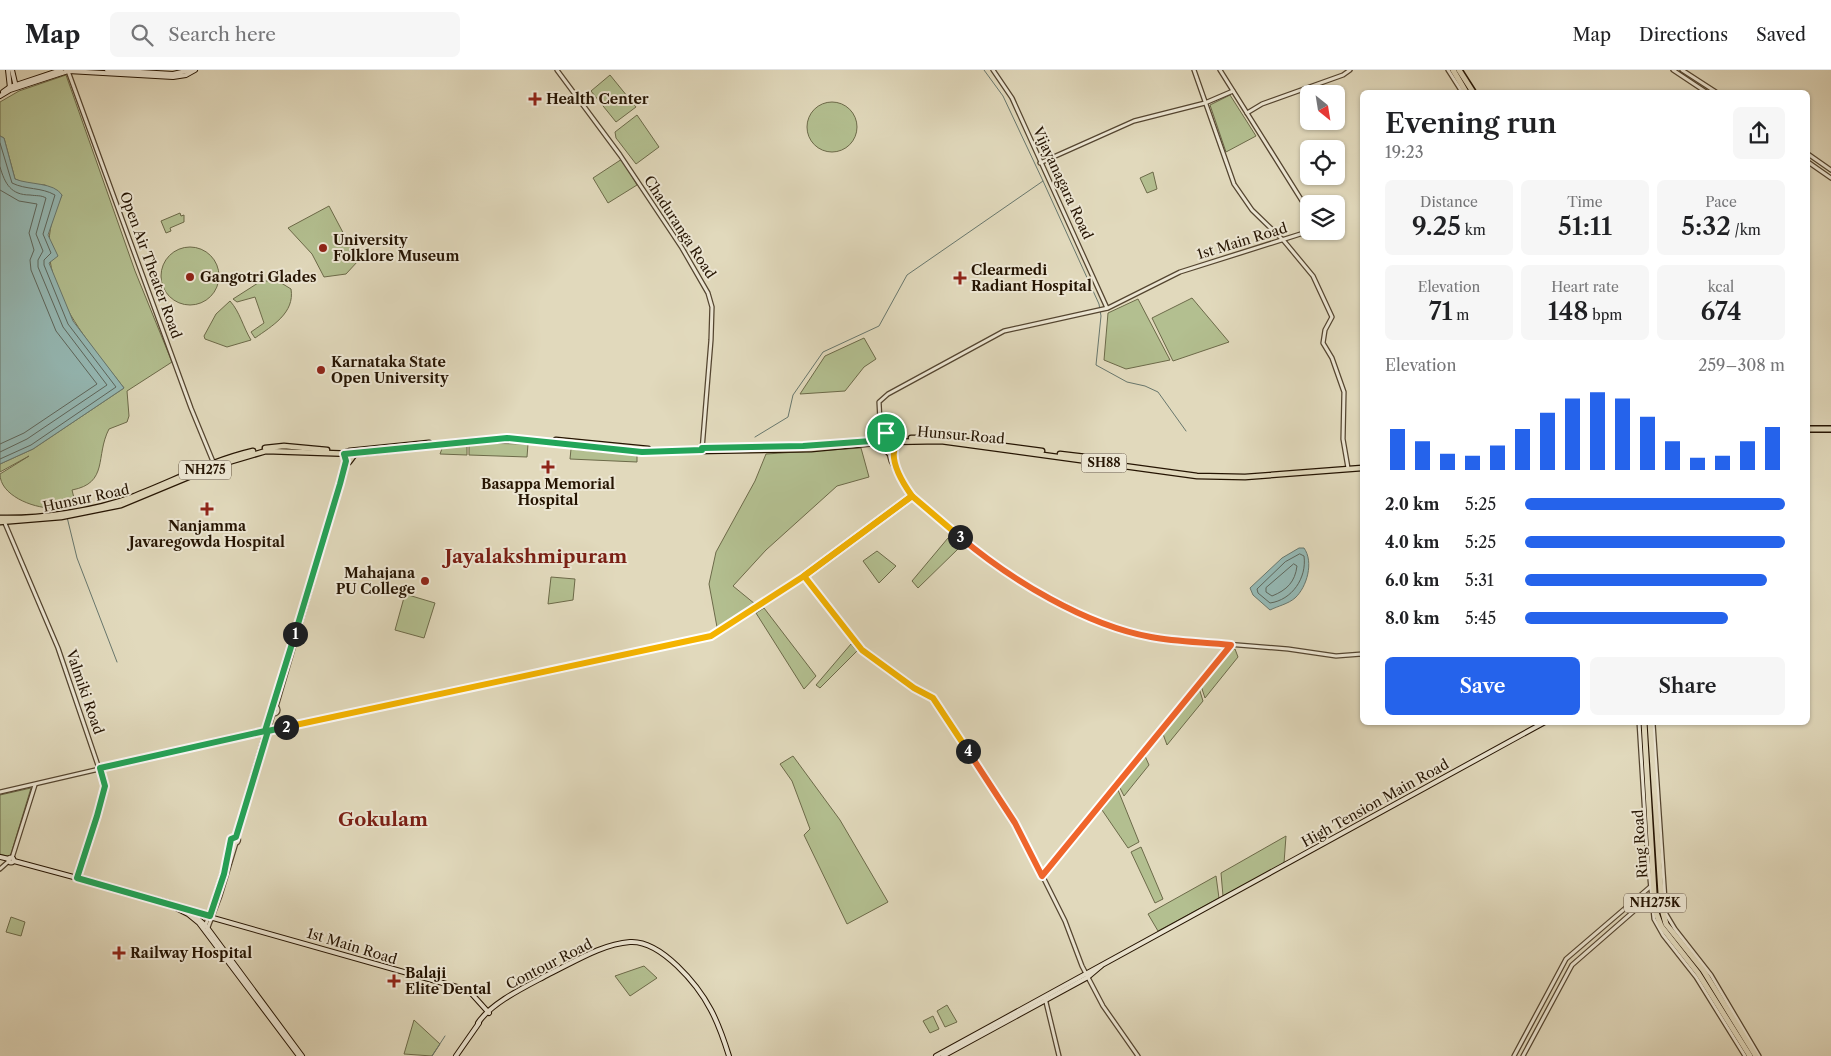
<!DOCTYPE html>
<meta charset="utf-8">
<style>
body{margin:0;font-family:"Libre Caslon Text",serif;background:#f6f6f6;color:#202124;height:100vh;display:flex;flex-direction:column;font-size:19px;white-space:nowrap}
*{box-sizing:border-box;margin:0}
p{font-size:16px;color:#757577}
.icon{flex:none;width:28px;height:28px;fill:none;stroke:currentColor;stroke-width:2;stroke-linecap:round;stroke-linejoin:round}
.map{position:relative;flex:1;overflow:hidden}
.side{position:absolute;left:1360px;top:20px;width:450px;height:635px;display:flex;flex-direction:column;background:#fff;border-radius:8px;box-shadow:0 1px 4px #0004}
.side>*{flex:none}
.needle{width:32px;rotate:150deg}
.controls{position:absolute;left:1300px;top:15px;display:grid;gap:10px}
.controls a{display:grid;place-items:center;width:45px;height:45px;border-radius:8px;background:#fff;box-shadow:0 1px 4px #0004;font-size:25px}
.pin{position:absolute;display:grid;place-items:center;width:42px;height:42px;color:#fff;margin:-21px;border:2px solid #fff;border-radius:50%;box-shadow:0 1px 5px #0007}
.km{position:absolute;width:25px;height:25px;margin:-12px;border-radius:50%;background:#222;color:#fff;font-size:14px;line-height:25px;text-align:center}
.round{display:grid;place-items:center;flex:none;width:52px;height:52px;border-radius:8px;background:#f6f6f6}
.headline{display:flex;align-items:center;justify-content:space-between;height:85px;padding:0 25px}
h1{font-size:28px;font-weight:600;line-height:38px}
.figures{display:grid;grid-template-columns:repeat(3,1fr);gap:8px;height:85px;padding:5px 25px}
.figures div{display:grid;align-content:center;border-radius:8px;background:#f6f6f6;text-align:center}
.figures b{font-size:25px;font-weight:600}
.figures small{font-size:14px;font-weight:400}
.figures p{font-size:14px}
.chart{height:140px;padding:10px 25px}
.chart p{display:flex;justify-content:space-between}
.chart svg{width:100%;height:90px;margin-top:5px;stroke:#2563eb;stroke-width:6}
.action{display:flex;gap:10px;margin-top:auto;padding:10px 25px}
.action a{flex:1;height:58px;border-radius:8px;background:#2563eb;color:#fff;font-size:20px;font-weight:600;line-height:58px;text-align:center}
.action a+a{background:#f6f6f6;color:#202124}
ul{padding:0 25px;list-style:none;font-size:16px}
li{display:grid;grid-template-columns:80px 60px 1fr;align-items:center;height:38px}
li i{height:12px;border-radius:6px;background:#2563eb}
header{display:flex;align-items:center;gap:30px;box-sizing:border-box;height:70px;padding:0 25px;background:#fff;border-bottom:1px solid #e0e0e0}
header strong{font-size:24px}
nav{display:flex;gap:28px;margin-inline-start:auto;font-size:18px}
.search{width:350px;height:45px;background:#f6f6f6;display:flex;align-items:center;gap:12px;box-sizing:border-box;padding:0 18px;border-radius:8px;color:#757577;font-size:19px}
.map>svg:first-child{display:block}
</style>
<header>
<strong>Map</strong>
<div class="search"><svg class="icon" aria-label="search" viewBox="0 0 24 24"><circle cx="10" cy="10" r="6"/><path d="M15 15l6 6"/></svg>Search here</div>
<nav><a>Map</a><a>Directions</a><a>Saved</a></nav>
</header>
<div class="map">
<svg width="1831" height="986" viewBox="0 0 1831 986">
<rect width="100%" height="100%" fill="#e1d9bc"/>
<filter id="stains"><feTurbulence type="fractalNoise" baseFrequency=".004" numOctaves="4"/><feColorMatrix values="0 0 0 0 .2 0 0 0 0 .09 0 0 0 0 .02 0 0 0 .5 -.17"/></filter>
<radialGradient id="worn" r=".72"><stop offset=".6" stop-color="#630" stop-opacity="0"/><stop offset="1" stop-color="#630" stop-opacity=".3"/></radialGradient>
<!-- green -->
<g fill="#b3bf90" stroke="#6c6a49">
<path d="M66,5L135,201L172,292L127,321L129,346L127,352L109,359C95,386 109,413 72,420L75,432C68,434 59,438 52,438C32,438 0,425 0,404L29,386L0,402V394L33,379L124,318C80,261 23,200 62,125L45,115L27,114L15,109L4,68L0,66V32L19,21Z"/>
<polygon points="610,5 636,37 616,52 591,21"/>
<polygon points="1230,25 1256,66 1226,82 1210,35"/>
<circle cx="832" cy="57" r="25"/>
<polygon points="637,45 659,77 636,94 616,68 615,62"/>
<polygon points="622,89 637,115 608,133 593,108"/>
<polygon points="1153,102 1157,119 1147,123 1140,108"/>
<polygon points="329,136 358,191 346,204 324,207 312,184 288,158"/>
<polygon points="180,143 181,146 184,145 184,152 170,158 171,161 166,163 161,151"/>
<circle cx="190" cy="206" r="29"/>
<path d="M266,211H278L291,219C295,243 272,256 255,268L251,262L264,253L255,227L237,232L233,229L258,213Z"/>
<polygon points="1192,228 1229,272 1173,291 1152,248"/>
<polygon points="1138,229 1170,290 1126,299 1104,290 1108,243"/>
<path d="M230,231C240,242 243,257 251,270L227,277L205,269L204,266L216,244Z"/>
<polygon points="864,268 876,289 864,297 845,321 800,324 825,286"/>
<polygon points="469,373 528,374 527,387 469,385"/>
<polygon points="467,374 467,385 440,384 443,376"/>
<polygon points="861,378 869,407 837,416 766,480 733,516 755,534 717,557 709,514 716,482 755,411 766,384"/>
<polygon points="571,379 637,385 637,392 570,389"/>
<polygon points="948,468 959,478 918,518 912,511"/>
<polygon points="877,481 896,496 879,513 863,491"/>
<polygon points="551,507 575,509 573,530 548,534"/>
<polygon points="405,524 435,533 424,568 395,560"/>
<polygon points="764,538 816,606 804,619 756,543"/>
<polygon points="851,574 857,581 820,618 816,615"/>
<polygon points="1235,579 1238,587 1205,628 1201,616 1231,580"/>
<polygon points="1199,618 1203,631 1167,675 1163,664"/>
<polygon points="793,686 840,750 888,832 847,854 804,765 810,759 792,711 780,694"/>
<polygon points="1145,686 1149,695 1124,726 1120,718"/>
<polygon points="31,718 10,787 0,784 0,725"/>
<polygon points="1118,720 1139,772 1128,778 1102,740"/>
<polygon points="1286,766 1284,793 1223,826 1221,803"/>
<polygon points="1141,777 1163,829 1155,833 1131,782"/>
<polygon points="1216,806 1219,828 1158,861 1148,844"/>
<polygon points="11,847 25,852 21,866 6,862"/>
<polygon points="644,896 657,908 630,926 615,906"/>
<polygon points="947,935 957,952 945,957 937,941"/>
<polygon points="933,946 939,959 930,963 923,951"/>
<polygon points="414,950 440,974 432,986 404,984"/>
</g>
<!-- water -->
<g fill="#95b9b5" stroke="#68776d">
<path d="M0,66L4,68L15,109C29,115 54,112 62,125L48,165L58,186L49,193L73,251L124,318L33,379L0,394Z"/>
<path d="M1299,478H1304C1314,492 1307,517 1295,528C1288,534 1278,536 1270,540L1253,525L1250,518L1282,488Z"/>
</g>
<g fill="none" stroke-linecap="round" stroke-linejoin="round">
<!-- shore -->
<g stroke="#5d665c" stroke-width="1">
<path d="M0,73L12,113C26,120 41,117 55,125L43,164L51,183L44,190V195L68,254L116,317L31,375L0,389"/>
<path d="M0,97C5,114 11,125 30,125C36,126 41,125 46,128L36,164L43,181L38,190V197L63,257L107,315L27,369L0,382"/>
<polyline points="0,120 19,131 37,134 29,163 34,180 30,190 31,200 56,261 97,314 24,363 0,374"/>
<path d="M1300,484L1304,486C1307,508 1292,530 1270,533L1258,523L1257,519L1285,492Z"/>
<path d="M1294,494L1297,496C1295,512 1287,520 1272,526L1266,522V518Z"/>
</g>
<!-- stream -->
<g stroke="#68776d" stroke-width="1">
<polyline points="1043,111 1099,234 1101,246 1096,295 1127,312 1145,316 1158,322 1186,361"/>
<polyline points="755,367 788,347 793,325 823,282 879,256 907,205 1043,111 1003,26 984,0"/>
<polyline points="67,447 77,488 117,592"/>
<polyline points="432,986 445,966"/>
</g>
<defs>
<g id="tertiary">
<polyline points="557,0 620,85 682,178 708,223 712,237 711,270 702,380"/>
<polyline points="993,0 1012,28 1107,238"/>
<polyline points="1194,0 1234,114 1252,140 1284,171 1313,206 1332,247 1325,260 1323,273 1332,288 1344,322 1343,369 1348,398"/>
<polyline points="1220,0 1309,142"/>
<polyline points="1448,0 1462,22"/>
<polyline points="1673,0 1706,22"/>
<polyline points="1682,0 1716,22"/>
<polyline points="68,1 191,338 214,394"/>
<polyline points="1247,43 1262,34 1343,5 1350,0"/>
<polyline points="1808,84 1831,100"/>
<polyline points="1808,92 1831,108"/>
<polyline points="1040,93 1134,51 1205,33 1233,21"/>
<polyline points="1310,161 1180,202 1108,238 1004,261 888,324 879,332 880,351 891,391 902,412 915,428 969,475 1005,502 1035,519 1103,554 1152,568 1288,579 1336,586 1362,584"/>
<polyline points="880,346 900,407"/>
<polyline points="4,451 58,578 105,716 97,746 77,808"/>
<polyline points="804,506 862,580 933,629 943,641 1026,773 1065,851 1082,896 1103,936 1138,986"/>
<circle cx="274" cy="640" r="4"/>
<polyline points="274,636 340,414 347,381"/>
<polyline points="276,637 350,383"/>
<polyline points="1639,652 1647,780 1654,849 1663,865 1696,907 1745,986"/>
<polyline points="1653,652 1666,844 1675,859 1711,905 1759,986"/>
<polyline points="0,722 307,651 711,566 804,506 912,426"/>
<polyline points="238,761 273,644"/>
<polyline points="235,766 271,643"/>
<circle cx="235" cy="770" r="3.5"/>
<polyline points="12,788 35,715"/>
<polyline points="0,799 9,791"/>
<polyline points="1042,806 1231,575"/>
<polyline points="205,857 232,773"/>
<polyline points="207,860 220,826 236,773"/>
<polyline points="1045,928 1059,986"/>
<polyline points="1514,986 1566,889 1650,817"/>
<polyline points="1523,986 1572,895 1650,827"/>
</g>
<g id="secondary">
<polyline points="8,0 10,18"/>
<polyline points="12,0 16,17"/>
<polyline points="107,0 173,4 190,0"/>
<polyline points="3,22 10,17 61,0"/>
<polyline points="0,26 10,20 68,1 173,7 186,5 195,0"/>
<polyline points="0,787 9,789"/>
<circle cx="11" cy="790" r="2.5"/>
<polyline points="14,791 170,833 188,840 206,856 302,986"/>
<polyline points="168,834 188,844 199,853 299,986"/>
<polyline points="192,842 457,917 471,923 489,943"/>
<path d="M478,953C492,932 527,916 549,904C574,892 602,874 630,872C661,870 698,915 711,940C719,955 724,970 729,986"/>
<polyline points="456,986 479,953"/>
<polyline points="936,986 1545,652"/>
<polyline points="943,986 1088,907 1101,896"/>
</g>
<g id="primary">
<polyline points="885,361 893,370"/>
<polyline points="911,368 942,368 1042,381"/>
<polyline points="556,370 648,379"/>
<polyline points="878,371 883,362"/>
<polyline points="879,374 889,383"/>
<polyline points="744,377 803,376 871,371"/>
<polyline points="265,378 284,376 327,380"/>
<polyline points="350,381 429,373"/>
<polyline points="893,382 897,372"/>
<polyline points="1060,384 1094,388"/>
<polyline points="349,392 355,384"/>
<path d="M0,448C40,449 94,441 132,427C172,412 210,391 253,381"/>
<polyline points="0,452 61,447 121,435 215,396 266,381 355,384 507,368 642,382 811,379 885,372 941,371 1197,406 1245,407 1362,398"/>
</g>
<g id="trunk">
<polyline points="1453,0 1466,22"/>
<polyline points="1459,0 1473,22"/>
<polyline points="1808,359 1831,359"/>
<polyline points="1644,652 1655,840 1661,856 1698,903 1750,986"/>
<polyline points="1650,652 1662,839 1666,854 1703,900 1756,986"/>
</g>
</defs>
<!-- tertiary casing -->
<use href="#tertiary" stroke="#544530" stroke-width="5.5"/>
<!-- secondary casing -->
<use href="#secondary" stroke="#251402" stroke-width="6"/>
<!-- primary casing -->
<use href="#primary" stroke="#251402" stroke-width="7"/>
<!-- trunk casing -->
<use href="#trunk" stroke="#251402" stroke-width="8"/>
<!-- tertiary -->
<use href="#tertiary" stroke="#ece6d3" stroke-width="3"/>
<!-- secondary -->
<use href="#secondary" stroke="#ece6d3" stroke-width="4"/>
<!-- primary -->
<use href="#primary" stroke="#e1d9bc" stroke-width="4.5"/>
<!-- trunk -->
<use href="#trunk" stroke="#e1d9bc" stroke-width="5"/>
</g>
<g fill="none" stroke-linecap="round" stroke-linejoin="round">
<defs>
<polyline id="split-1" points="295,564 340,414 346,391 344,384 507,368 642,382 702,380 702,378 803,376 885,370 884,368 887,367 886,363"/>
<polyline id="split-2" points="286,657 268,661 236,767 231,769 224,804 210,846 77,808 97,746 105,716 100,698 265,661 295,564"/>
<polyline id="split-3" points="286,657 711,566 804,506 912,426 960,467"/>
<path id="split-4" d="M960,467C1011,510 1085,555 1151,567C1177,572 1205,572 1231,575L1042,806L1015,753L968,681"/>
<path id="split-5" d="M886,363V361L892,370H888L889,372H897C887,388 902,412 912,426L804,506L862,580L914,618L933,628L968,681"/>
</defs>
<!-- split-1 casing -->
<use href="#split-1" stroke="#fff" stroke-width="10"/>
<!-- split-2 casing -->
<use href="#split-2" stroke="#fff" stroke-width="10"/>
<!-- split-3 casing -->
<use href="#split-3" stroke="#fff" stroke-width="10"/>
<!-- split-4 casing -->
<use href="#split-4" stroke="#fff" stroke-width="10"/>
<!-- split-5 casing -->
<use href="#split-5" stroke="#fff" stroke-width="10"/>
<!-- split-1 -->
<use href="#split-1" stroke="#22a559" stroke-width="6"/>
<!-- split-2 -->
<use href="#split-2" stroke="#22a559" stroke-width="6"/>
<!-- split-3 -->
<use href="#split-3" stroke="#f5b400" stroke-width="6"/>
<!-- split-4 -->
<use href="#split-4" stroke="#f0652b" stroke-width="6"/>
<!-- split-5 -->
<use href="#split-5" stroke="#f5b400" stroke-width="6"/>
</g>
<!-- markers -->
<g fill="#8f2418" stroke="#ece6d3" stroke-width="2">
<path d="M532.5 21.5h5v5h5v5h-5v5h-5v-5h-5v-5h5z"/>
<circle cx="323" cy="178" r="5"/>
<circle cx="190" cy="207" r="5"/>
<path d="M957.5 200.5h5v5h5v5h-5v5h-5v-5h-5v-5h5z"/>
<circle cx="321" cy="300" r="5"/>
<path d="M545.5 389.5h5v5h5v5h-5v5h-5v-5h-5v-5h5z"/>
<path d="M204.5 431.5h5v5h5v5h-5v5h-5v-5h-5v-5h5z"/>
<circle cx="425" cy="511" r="5"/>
<path d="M116.5 875.5h5v5h5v5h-5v5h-5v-5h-5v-5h5z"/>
<path d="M391.5 903.5h5v5h5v5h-5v5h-5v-5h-5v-5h5z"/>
</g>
<g text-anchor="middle" stroke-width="4" stroke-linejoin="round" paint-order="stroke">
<!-- shield labels -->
<g fill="#ece6d3" stroke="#615341" stroke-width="1">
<rect x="1081.5" y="383.5" width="45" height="19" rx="4"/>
<rect x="179" y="390.5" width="52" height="19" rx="4"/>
<rect x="1624" y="823.5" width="62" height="19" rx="4"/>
</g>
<g font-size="12" font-weight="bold" fill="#251402">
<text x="1104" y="397">SH88</text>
<text x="205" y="404">NH275</text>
<text x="1655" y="837">NH275K</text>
</g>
<!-- poi labels -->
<g font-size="14" font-weight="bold" fill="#251402" stroke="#ece6d3" text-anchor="start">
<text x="546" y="34">Health Center</text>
<text x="333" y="175">University<tspan x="333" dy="16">Folklore Museum</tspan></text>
<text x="971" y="205">Clearmedi<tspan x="971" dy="16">Radiant Hospital</tspan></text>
<text x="200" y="212">Gangotri Glades</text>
<text x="331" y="297">Karnataka State<tspan x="331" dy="16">Open University</tspan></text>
<text x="548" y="419" text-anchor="middle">Basappa Memorial<tspan x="548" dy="16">Hospital</tspan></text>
<text x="207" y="461" text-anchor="middle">Nanjamma<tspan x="207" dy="16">Javaregowda Hospital</tspan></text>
<text x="415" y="508" text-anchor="end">Mahajana<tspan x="415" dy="16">PU College</tspan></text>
<text x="130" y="888">Railway Hospital</text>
<text x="405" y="908">Balaji<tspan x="405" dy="16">Elite Dental</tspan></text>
</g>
<!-- street labels -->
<g font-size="14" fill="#251402" stroke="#ece6d3">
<text transform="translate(1063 113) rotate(65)" y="5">Vijayanagara Road</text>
<text transform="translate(680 157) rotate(57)" y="5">Chaduranga Road</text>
<text transform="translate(1242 171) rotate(-17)" y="5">1st Main Road</text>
<text transform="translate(151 195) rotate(70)" y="5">Open Air Theater Road</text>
<text transform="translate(961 365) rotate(5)" y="5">Hunsur Road</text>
<text transform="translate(86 428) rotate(-12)" y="5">Hunsur Road</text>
<text transform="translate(85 622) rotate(71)" y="5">Valmiki Road</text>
<text transform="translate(1375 733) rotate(-29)" y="5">High Tension Main Road</text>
<text transform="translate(1640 774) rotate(-94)" y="5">Ring Road</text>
<text transform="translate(352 876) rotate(17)" y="5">1st Main Road</text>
<text transform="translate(549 894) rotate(-27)" y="5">Contour Road</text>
</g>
<!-- district labels -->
<g font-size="19" font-weight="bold" fill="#7a1f14" stroke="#ece6d3">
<text x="536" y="493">Jayalakshmipuram</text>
<text x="383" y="756">Gokulam</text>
</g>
</g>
<rect width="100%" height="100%" filter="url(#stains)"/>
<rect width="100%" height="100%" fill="url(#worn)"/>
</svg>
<div class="controls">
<a><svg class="needle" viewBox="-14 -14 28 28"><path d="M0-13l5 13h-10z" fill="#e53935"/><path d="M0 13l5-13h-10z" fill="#757577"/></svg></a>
<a><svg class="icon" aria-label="locate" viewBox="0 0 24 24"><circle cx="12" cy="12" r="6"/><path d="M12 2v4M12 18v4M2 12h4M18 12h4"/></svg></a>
<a><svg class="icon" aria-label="layers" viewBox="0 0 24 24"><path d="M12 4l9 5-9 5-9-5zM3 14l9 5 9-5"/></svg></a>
</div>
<div class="pin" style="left:886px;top:363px;background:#1e9e55"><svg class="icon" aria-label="arrive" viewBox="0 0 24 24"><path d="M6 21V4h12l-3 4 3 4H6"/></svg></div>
<b class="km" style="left:295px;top:564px">1</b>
<b class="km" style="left:286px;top:657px">2</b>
<b class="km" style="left:960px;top:467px">3</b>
<b class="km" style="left:968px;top:681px">4</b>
<section class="side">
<div class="headline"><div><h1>Evening run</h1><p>19:23</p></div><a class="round"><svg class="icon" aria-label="share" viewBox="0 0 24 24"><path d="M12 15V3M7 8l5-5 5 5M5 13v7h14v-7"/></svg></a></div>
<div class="figures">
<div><p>Distance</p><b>9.25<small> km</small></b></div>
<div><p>Time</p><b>51:11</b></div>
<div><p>Pace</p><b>5:32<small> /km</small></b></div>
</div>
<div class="figures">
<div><p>Elevation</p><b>71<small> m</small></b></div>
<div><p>Heart rate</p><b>148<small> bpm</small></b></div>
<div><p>kcal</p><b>674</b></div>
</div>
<div class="chart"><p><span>Elevation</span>259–308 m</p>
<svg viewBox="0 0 160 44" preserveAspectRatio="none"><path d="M5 44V24M15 44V30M25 44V36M35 44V37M45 44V32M55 44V24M65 44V16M75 44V9M85 44V6M95 44V9M105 44V18M115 44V30M125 44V38M135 44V37M145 44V30M155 44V23"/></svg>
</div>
<ul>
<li><b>2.0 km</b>5:25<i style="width:100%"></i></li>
<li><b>4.0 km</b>5:25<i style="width:100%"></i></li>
<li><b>6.0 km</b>5:31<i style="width:93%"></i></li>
<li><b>8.0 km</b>5:45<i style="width:78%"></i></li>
</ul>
<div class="action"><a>Save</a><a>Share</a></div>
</section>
</div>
